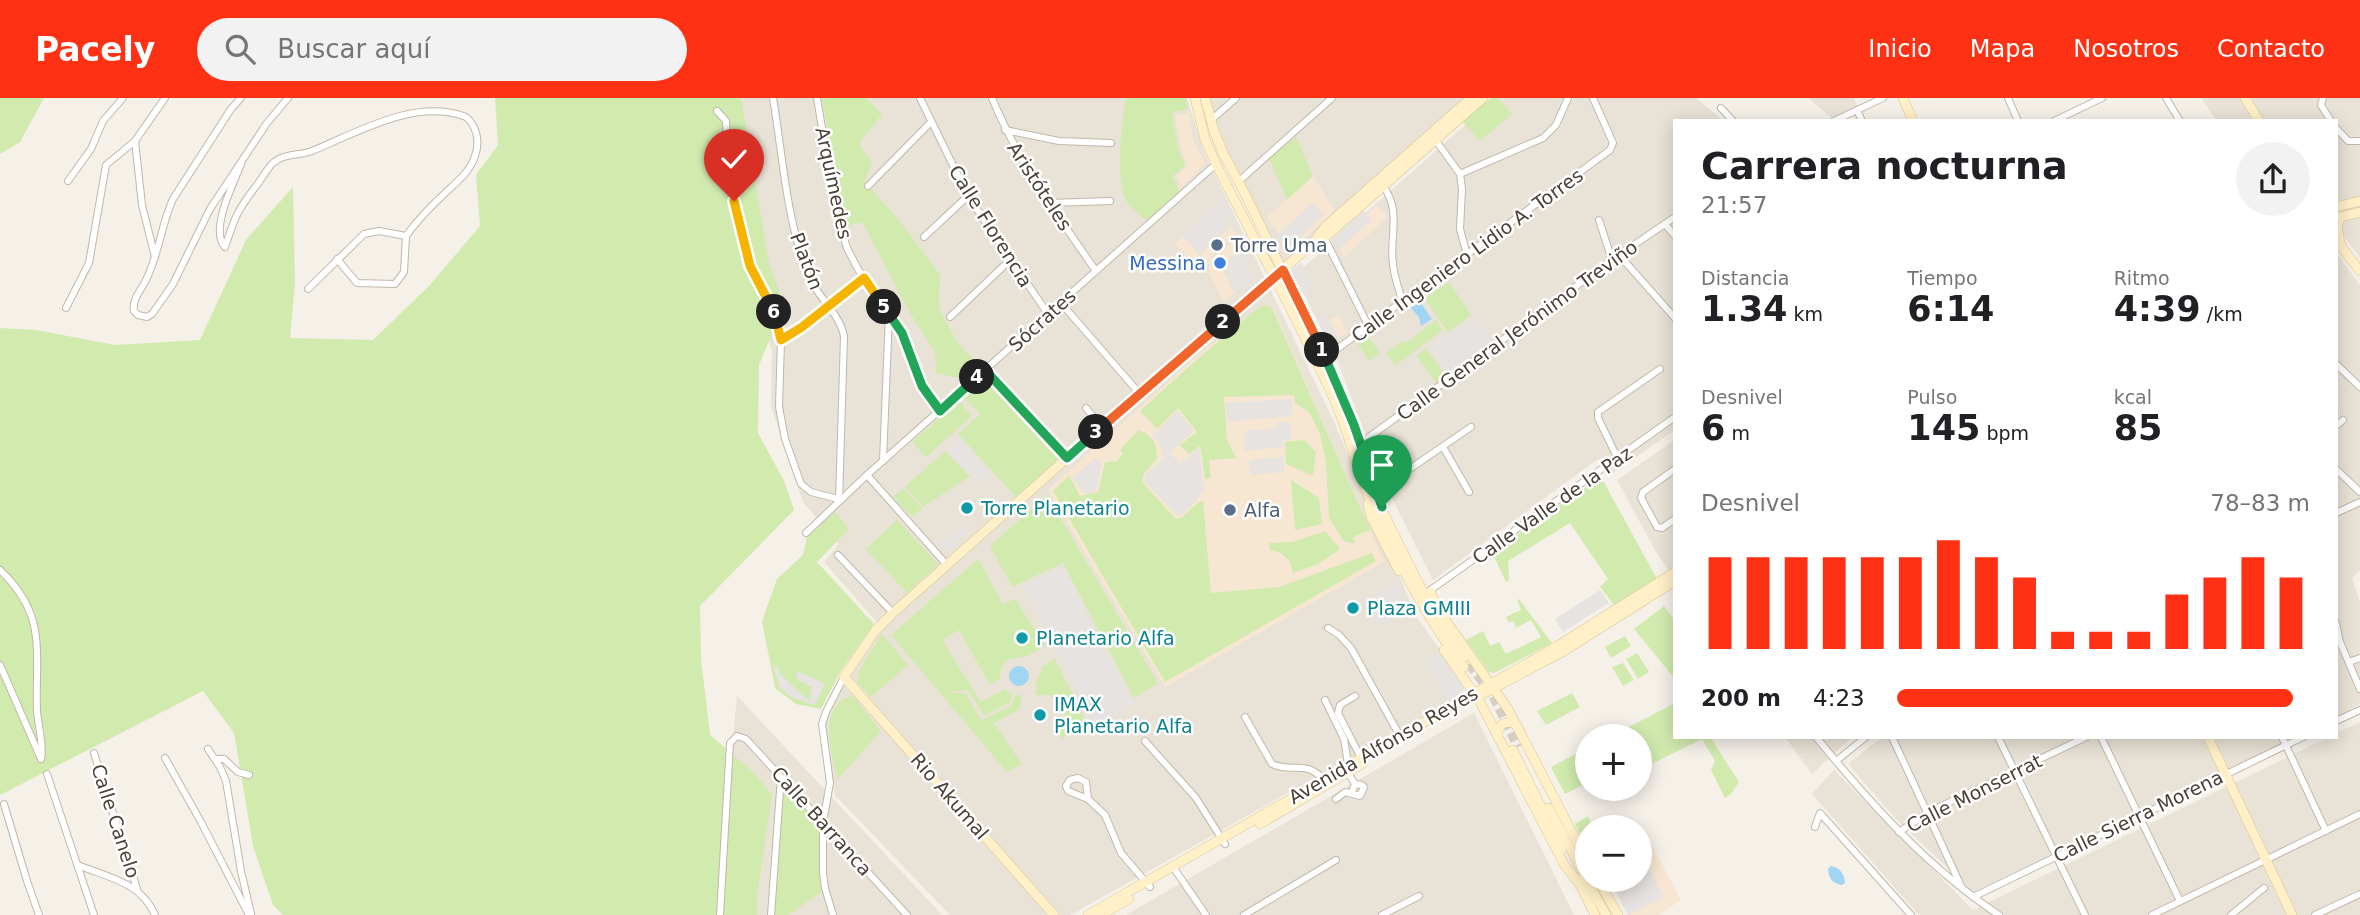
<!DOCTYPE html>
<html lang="es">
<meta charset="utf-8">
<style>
body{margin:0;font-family:"DejaVu Sans",sans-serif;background:#f2f2f2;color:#202124;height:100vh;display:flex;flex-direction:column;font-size:26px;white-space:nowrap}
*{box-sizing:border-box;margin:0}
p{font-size:23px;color:#757577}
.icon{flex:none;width:38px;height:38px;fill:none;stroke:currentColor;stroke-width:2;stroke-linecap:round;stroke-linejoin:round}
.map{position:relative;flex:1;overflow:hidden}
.panel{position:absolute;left:1673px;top:21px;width:665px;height:620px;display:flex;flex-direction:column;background:#fff;border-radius:0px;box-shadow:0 4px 18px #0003}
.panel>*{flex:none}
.controls{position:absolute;left:1575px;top:626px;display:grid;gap:14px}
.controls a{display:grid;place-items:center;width:77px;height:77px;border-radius:50%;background:#fff;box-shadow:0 4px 18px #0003;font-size:35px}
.pin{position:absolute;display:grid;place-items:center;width:60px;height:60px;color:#fff;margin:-72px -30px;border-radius:50% 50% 50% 0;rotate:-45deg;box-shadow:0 0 7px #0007}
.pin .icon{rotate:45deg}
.km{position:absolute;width:35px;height:35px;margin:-18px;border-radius:50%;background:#222;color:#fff;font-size:19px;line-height:35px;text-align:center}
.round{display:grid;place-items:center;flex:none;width:74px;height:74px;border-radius:37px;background:#f2f2f2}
.head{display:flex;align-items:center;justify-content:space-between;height:119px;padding:0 28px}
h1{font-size:38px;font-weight:700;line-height:52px}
.metrics{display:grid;grid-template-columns:repeat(3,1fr);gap:10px;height:119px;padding:7px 28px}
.metrics div{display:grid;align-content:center}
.metrics b{font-size:35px;font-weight:700}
.metrics small{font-size:19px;font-weight:400}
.metrics p{font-size:19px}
.chart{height:196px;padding:14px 28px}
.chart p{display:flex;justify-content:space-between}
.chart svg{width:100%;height:126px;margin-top:7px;stroke:#ff3115;stroke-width:6}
ul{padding:0 28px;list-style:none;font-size:23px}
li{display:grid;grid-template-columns:112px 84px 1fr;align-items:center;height:52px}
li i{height:18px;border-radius:9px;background:#ff3115}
header{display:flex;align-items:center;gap:42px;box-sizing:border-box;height:98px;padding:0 35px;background:#ff3115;color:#fff}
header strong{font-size:33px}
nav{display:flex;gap:38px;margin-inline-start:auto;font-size:24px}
.search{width:490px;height:63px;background:#f2f2f2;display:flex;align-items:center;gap:18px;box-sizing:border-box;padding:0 24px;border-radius:38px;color:#757577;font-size:26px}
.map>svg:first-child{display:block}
</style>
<header>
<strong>Pacely</strong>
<div class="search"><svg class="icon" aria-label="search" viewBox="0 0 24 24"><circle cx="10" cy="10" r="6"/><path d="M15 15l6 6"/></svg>Buscar aquí</div>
<nav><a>Inicio</a><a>Mapa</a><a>Nosotros</a><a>Contacto</a></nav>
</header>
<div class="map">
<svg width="2360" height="817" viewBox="0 0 2360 817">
<rect width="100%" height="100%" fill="#f5f0e8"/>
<!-- residential -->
<g fill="#e9e2d6">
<polygon points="699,0 1187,0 1204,54 1335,326 1417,520 1464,584 1463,597 1070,817 950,817 835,697 824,627 831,609 845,586 882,530 824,464 839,446 803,404 771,308 772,253"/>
<polygon points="1210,0 1476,0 1282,165 1215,33"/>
<polygon points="1496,0 1697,0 1723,23 1675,23 1675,332 1613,375 1598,361 1433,482 1381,378 1338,264 1295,177"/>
<polygon points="1808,0 1854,0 1857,8 1833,21"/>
<polygon points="2201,0 2360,0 2360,160 2340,132 2336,131 2336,23 2217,23"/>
<polygon points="2336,155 2360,187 2360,472 2352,480 2360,505 2360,606 2336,619"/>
<polygon points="1675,342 1675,481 1656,454 1617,382"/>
<polygon points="737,598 942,817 717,817"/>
<polygon points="1474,615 1574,817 1126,817"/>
<polygon points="2360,624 2360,817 1919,817 1812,696 1834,672 1973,812 2329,639 2336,639 2336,635"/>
<polygon points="1785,639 1852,639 1812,676"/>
<polygon points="1882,639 2296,639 1973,794 1897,722 1848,666"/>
</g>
<!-- commercial -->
<g fill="#f7e7d2">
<polygon points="1189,15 1193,42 1205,65 1181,90 1176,77 1188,68 1180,47 1175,18"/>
<polygon points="1313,78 1335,113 1286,156 1279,136 1267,119"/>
<polygon points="1377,107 1388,119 1344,159 1339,151 1371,122 1367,116"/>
<polygon points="1232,128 1236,136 1207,163 1201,155"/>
<polygon points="1183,138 1199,156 1191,163 1175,145"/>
<polygon points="1238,138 1243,148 1221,168 1234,195 1224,204 1209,177 1209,163"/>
<polygon points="1266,207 1274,212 1384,464 1165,589 1048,392 1197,258 1259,209"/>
<polygon points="1339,217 1347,234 1338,240 1329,222"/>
<polygon points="1651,746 1681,802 1659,817 1628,817 1610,782 1640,782 1640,752"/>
</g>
<!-- green -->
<g fill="#d1ebaf">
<polygon points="0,0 44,0 20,44 0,56"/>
<polygon points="495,0 741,0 769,165 784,207 759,267 758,335 784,383 794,412 700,508 701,561 710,637 754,675 772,697 757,798 757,817 283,817 273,807 253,748 234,635 203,593 0,697 0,230 36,232 115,247 200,242 246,142 293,89 295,185 290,240 373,242 429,188 480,128 476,77 498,47"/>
<polygon points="822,0 866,0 882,16 859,46 872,64 865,84 898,121 940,177 939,210 957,244 980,269 963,281 936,275 935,254 910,215 862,124 847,129 841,112"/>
<path d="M1126,0H1186L1188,11L1172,14L1178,51L1185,67L1173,78L1179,95L1147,123C1141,117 1132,111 1127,104C1114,82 1122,25 1126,0Z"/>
<polygon points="1491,0 1498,0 1512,16 1480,43 1462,23"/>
<polygon points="1296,39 1313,78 1287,102 1269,60"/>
<polygon points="1449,184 1471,217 1448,234 1425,201"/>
<polygon points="1266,207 1272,210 1370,432 1353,439 1355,445 1348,445 1343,442 1329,420 1326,365 1320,336 1310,315 1295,305 1294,297 1224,299 1227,342 1236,360 1209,362 1211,380 1205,381 1200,348 1189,356 1180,347 1197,334 1178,310 1157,331 1140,313 1194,264 1259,209"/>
<polygon points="1436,222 1443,232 1396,267 1386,255 1403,243 1406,245"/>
<polygon points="1368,238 1380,255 1369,263 1357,245"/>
<polygon points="1426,250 1445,277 1436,284 1416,258"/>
<polygon points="985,282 1058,361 1016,399 958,336 980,316 963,299"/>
<polygon points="959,303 972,318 926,359 912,344"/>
<path d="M1138,332C1153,337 1158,346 1157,361L1144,375L1142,384L1176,421C1188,419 1192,405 1203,403L1211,495L1279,489L1372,455L1376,463L1165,584L1053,393L1069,377L1080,398L1098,394L1105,364L1117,363L1123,355L1120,352Z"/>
<polygon points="1304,342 1316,354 1313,378 1286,366 1285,344"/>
<polygon points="945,353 970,378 923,409 905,389"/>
<polygon points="1601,379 1657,481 1614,507 1600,489 1608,481 1570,425 1508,463 1509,482 1506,484 1492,454"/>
<polygon points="1291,382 1319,400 1322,426 1295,432"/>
<polygon points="903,390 922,410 912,419 893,399"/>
<polygon points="1047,397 1158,585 1134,600 1063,465 1012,489 990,448"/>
<polygon points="835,414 849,431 817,464 874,526 840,574 821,611 796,606 775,590 762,523 777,481 803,457 807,439"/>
<polygon points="897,422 938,466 907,495 866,451"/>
<path d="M1325,433L1340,451L1318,466L1293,475C1292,462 1283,454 1270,452L1269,445L1292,444Z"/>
<path d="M978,461L1003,506L1015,501L1045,547C1040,550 1034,555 1029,557C1016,563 1000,555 1000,580L990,587L959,532L942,542L981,604L1005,591L1012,597L1010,604L984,618L968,592L948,594L966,596L981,622L1011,608L1016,597H1021L1020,611L994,625L1022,666L1007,674L891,537Z"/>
<polygon points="1519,501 1552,545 1494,575 1489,574 1466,542 1483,533 1490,548 1499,544 1506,556 1541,539 1531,522 1516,530 1513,523 1509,525 1506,519 1521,512 1517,502"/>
<polygon points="1664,508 1675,523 1675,581 1634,531"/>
<polygon points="882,536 908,567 871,599 857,584 859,572"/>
<polygon points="1625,538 1631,548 1611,560 1605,549"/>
<polygon points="1637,555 1649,574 1638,581 1626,561"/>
<polygon points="1055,561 1087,626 1061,641 1059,633 1065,622 1063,609 1048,596 1038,598 1035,593 1038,591 1035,585 1042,574 1041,569"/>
<polygon points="1623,565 1634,582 1623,588 1612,569"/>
<polygon points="1572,595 1580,609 1546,627 1537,613"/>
<path d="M853,598L881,633L837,682C832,657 816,604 853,598Z"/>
<polygon points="1675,605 1675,639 1710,639 1739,684 1731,696 1725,700 1711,672 1715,663 1702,641 1643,670 1640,664 1640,639 1627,639 1623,632"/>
<polygon points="1587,650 1587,685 1565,696 1551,669"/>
<polygon points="785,693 790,694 821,728 821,794 789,817 773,817 781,697"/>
<polygon points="1588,718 1593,730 1587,730 1587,749 1575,726"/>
</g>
<!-- parking -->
<g fill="#e6e3e0">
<polygon points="1223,99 1233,115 1227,121 1230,124 1198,154 1183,138"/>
<polygon points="1313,104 1324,117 1285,153 1279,136"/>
<polygon points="1363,112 1372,121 1339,151 1331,142"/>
<polygon points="1243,151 1252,182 1237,195 1223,169"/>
<polygon points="1301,164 1314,189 1300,197 1288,174"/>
<polygon points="1325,215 1337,238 1328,244 1317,221"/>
<polygon points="1477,218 1492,244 1447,276 1428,250"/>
<polygon points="1292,301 1292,318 1227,324 1225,305"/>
<polygon points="1177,313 1194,333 1169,355 1180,365 1199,350 1204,392 1197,402 1182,417 1177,418 1144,383 1149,373 1164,360 1159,344 1153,338"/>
<polygon points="1290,323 1291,342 1283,342 1284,349 1245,353 1244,333 1277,330 1277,325"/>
<polygon points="959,340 992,378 978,385 946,352"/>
<polygon points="1283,359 1284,374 1251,377 1249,362"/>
<polygon points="1095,360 1102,366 1096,393 1086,396 1072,380"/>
<polygon points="968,426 972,430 947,453 939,445"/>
<polygon points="1062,468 1133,606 1095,626 1024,488"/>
<polygon points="1397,485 1412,511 1378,529 1363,506"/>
<polygon points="1600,492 1609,505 1563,534 1555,521"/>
<polygon points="1439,554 1465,588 1461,595 1447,603 1425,561"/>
<polygon points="773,568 778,569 779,575 809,603 812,589 800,583 796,578 798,573 825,586 815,607 793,600 780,590"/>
<polygon points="1646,765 1664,799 1628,817 1610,782 1640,782 1640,768"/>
</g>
<!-- water -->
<g fill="#a1d5f4">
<polygon points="1420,204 1432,221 1421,228 1419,219 1411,210"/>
<circle cx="1019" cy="578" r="10"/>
<path d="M1831,768C1841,770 1844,776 1845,785L1842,787C1832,785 1829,781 1828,771Z"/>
</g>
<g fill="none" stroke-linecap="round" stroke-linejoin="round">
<!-- secondary-tunnel -->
<polyline stroke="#d3cdc4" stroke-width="9" stroke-dasharray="9 4.5" stroke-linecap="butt" points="1469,566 1493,598 1518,649"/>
<defs>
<g id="street">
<path d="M241,0L231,11L173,101C161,127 159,156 146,182C141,192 132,201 134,213L138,217L147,219L152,216L173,186L210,111L267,25L288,0"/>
<path d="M773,0C783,59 786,120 808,177C817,199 839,214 844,238L839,403"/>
<polyline points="817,0 836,114 847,150 859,173 902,235 917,277 940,313"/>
<polyline points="920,0 968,98 1048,216"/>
<path d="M992,0C1018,63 1057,117 1096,173"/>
<polyline points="2008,0 2018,23"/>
<polyline points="2166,0 2180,23"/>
<polyline points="2323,0 2321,7 2331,23"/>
<polyline points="1721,10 1733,23"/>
<polyline points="1857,12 1862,23"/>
<polyline points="717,13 726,23 729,87 747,156 779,226 781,242 779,309 785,341 801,386 811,394 838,401"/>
<polyline points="1210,23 1236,0"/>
<polyline points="1834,23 1883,0"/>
<polyline points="2054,23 2102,0"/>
<polyline points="2336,30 2348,43 2360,43"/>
<polyline points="1005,32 1059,43 1111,45"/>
<polyline points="1434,40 1460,76 1462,91 1460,131 1467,157"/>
<path d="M241,66C234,85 209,132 225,149C235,119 237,113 256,88C262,81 266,72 272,66C283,55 298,58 312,53C360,33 416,0 466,19C477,28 480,44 475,58C469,76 455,85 442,98C429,110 417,123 406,138L379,133L364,136L308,191"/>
<polyline points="1460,76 1543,40 1556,27 1568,0"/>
<polyline points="68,83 91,51 103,23 123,0"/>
<polyline points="1239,83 1332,0"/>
<polyline points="868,88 931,24"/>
<path d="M1383,88C1402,113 1389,139 1393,166C1394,179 1399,192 1403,205"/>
<polyline points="1050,105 1110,103"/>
<polyline points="1599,122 1612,162"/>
<polyline points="1665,126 1675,138"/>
<polyline points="1323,137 1369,229"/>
<polyline points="924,139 968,98"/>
<polyline points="1619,157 1675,220"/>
<polyline points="155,159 142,107 135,43 165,0"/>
<polyline points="337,161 357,185 395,186 404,174 406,138"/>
<polyline points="1061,205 1140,296"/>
<polyline points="66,210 89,165 106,67 135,43"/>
<polyline points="950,219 1010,162"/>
<polyline points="781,242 802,229 864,180"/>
<polyline points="1326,259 1610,52 1613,45 1593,0"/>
<polyline points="2336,266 2360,289"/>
<polyline points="985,272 1067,360"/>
<polyline points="1086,310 1102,329"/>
<polyline points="2336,328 2343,322"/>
<polyline points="1361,345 1612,162 1675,119"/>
<polyline points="1443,349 1469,394"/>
<polyline points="1618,361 1598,320 1598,314 1660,271"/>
<polyline points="883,363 889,216"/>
<polyline points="1675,371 1643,394 1641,400 1657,429 1662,430 1675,421"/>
<polyline points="2336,371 2360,394"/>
<polyline points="867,377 947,467"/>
<polyline points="1376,394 1471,329"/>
<polyline points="2336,415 2360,404"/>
<polyline points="806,435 867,377 1216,66"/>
<polyline points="838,457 893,515"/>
<path d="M0,472C48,518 35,553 37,613C38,628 44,646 41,661"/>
<polyline points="1429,493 1675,319"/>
<polyline points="2336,525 2340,544 2360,591"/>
<polyline points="1328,530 1339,537 1351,550 1401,640"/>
<polyline points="2349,564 2360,560"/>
<polyline points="0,567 41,661"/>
<polyline points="1355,598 1340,607 1338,615 1363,664"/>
<polyline points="1325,602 1344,641 1350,678 1355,686"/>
<path d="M1245,619L1272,666C1294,676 1305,660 1325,683"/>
<polyline points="2336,623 2360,612"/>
<path d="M1816,639C1870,705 1928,770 1999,817"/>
<polyline points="1892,639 1961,788"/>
<polyline points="1998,639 2085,817"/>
<polyline points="2101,639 2180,803"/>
<polyline points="2282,639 2326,733"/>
<polyline points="1145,643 1196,700 1225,746"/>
<polyline points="208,651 220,669 226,683 241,773 251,816"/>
<polyline points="94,655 137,791"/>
<polyline points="165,660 201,724 249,817"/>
<polyline points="216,661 224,661 238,674 249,677"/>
<polyline points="1836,663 1866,639"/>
<polyline points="47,676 94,817"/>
<polyline points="1088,701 1086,684 1078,680 1070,682 1066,688 1068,693 1088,701 1105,717 1121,755 1150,789"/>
<polyline points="1336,701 1345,694 1360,698 1364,689 1362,687 1355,686 1352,694"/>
<polyline points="4,706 27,783 39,817"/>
<polyline points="1815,729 1820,715 1911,817"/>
<polyline points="1899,734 1929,714 2086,639"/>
<path d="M78,767C109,780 141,784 155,817"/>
<polyline points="1173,769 1206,817"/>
<polyline points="1973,799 2303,639"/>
<polyline points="720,817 730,645 737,638 746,641 907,817"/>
<polyline points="771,817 781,679"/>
<polyline points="833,817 825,790 823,775 823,724 830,685 822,626 826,614 844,579"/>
<polyline points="1244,817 1336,762"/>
<polyline points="1382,817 1419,798"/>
<polyline points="2152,817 2360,716"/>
<polyline points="2231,817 2264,790"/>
<polyline points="2315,817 2360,796"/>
</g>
<g id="secondary">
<path d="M1195,0L1205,41L1216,66C1255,144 1298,220 1333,299C1348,331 1355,366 1369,399C1394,458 1425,518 1464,569"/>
<polyline points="1205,0 1214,33 1223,55 1246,98 1335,280 1384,416 1432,512 1464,559"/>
<polyline points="1903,0 1913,23"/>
<polyline points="2245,0 2259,23"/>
<polyline points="2336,109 2360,103"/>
<polyline points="2340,119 2337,130 2341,148"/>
<polyline points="2336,120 2360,114"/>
<polyline points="2336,142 2360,173"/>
<polyline points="1313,145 1326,128 1471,0"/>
<polyline points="1368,406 1371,419 1399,473"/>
<polyline points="1430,494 1446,523 1508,611 1587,763"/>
<polyline points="1444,552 1480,604 1564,766 1579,785"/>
<polyline points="1477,599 1564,553 1675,483"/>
<polyline points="1498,638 1498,632 1502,626 1510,624 1517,627"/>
<polyline points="2208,639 2292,817"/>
<polyline points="1513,652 1562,751"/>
<polyline points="1549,710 1587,782"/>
<polyline points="1260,726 1362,666"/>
<polyline points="1578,782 1595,817"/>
<polyline points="1587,782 1606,817"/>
<polyline points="1598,782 1618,817"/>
<polyline points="1054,817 844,579 875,533 893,515 1102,329 1312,146 1329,136 1483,0"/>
<polyline points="1088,817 1559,547 1675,474"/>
<polyline points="1101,817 1129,801"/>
</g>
</defs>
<!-- street casing -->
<use href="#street" stroke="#c1b8aa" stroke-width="8"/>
<!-- secondary casing -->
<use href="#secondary" stroke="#dac697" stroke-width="10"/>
<!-- street -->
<use href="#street" stroke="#fff" stroke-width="6"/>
<!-- secondary -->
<use href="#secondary" stroke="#fff0c8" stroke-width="9"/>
</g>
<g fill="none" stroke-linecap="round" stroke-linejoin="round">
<defs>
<polyline id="split-1" points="1322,252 1354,327 1382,409"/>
<polyline id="split-2" points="1223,224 1283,172 1322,252"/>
<polyline id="split-3" points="1096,334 1223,224"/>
<polyline id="split-4" points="977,279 985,272 1067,360 1096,334"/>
<polyline id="split-5" points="884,209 902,235 922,288 940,313 977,279"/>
<polyline id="split-6" points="774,214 781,242 802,229 864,180 884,209"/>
<polyline id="split-7" points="734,103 750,168 774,214"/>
</defs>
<!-- split-1 casing -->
<use href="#split-1" stroke="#fff" stroke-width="14"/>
<!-- split-2 casing -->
<use href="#split-2" stroke="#fff" stroke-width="14"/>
<!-- split-3 casing -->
<use href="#split-3" stroke="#fff" stroke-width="14"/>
<!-- split-4 casing -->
<use href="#split-4" stroke="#fff" stroke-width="14"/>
<!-- split-5 casing -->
<use href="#split-5" stroke="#fff" stroke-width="14"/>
<!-- split-6 casing -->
<use href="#split-6" stroke="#fff" stroke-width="14"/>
<!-- split-7 casing -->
<use href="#split-7" stroke="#fff" stroke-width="14"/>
<!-- split-1 -->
<use href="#split-1" stroke="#22a559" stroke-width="9"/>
<!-- split-2 -->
<use href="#split-2" stroke="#f0652b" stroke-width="9"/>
<!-- split-3 -->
<use href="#split-3" stroke="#f0652b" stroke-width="9"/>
<!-- split-4 -->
<use href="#split-4" stroke="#22a559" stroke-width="9"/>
<!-- split-5 -->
<use href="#split-5" stroke="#22a559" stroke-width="9"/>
<!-- split-6 -->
<use href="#split-6" stroke="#f5b400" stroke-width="9"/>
<!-- split-7 -->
<use href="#split-7" stroke="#f5b400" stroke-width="9"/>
</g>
<!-- markers -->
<g fill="#5c6f8a" stroke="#fff" stroke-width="2.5">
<circle cx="1217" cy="147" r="7"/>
<circle cx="1230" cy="412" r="7"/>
</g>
<circle fill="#3f7fe0" stroke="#fff" stroke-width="2.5" cx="1220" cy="165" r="7"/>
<g fill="#0f9aa8" stroke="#fff" stroke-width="2.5">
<circle cx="967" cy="410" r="7"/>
<circle cx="1353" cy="510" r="7"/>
<circle cx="1022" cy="540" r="7"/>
<circle cx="1040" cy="617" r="7"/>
</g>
<g text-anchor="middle" stroke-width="5" stroke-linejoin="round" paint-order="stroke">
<!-- street labels -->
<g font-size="19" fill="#494136" stroke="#fff">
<text transform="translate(834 85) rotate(78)" y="7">Arquímedes</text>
<text transform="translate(1040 88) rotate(57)" y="7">Aristóteles</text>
<text transform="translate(991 128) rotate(58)" y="7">Calle Florencia</text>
<text transform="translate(1467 157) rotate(-36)" y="7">Calle Ingeniero Lidio A. Torres</text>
<text transform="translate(807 163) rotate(69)" y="7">Platón</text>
<text transform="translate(1042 222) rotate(-42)" y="7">Sócrates</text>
<text transform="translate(1517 232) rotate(-36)" y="7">Calle General Jerónimo Treviño</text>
<text transform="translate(1552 407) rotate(-35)" y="7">Calle Valle de la Paz</text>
<text transform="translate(1383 647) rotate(-30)" y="7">Avenida Alfonso Reyes</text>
<text transform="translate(1974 695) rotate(-27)" y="7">Calle Monserrat</text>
<text transform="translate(950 698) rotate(49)" y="7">Rio Akumal</text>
<text transform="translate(2138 718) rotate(-26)" y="7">Calle Sierra Morena</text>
<text transform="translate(116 723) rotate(72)" y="7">Calle Canelo</text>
<text transform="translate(822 723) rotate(48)" y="7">Calle Barranca</text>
</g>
<!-- service labels -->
<g font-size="19" fill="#4e5e75" stroke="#fff" text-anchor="start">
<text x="1231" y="154">Torre Uma</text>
<text x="1244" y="419">Alfa</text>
</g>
<!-- shop labels -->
<g font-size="19" fill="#366cbe" stroke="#fff" text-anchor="end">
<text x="1206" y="172">Messina</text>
</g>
<!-- culture labels -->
<g font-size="19" fill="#0d838f" stroke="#fff" text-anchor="start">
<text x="981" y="417">Torre Planetario</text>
<text x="1367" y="517">Plaza GMIII</text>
<text x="1036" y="547">Planetario Alfa</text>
<text x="1054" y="613">IMAX<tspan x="1054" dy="22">Planetario Alfa</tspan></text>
</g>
</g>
</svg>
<div class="controls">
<a>+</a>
<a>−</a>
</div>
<div class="pin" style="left:1382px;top:409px;background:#1e9e55"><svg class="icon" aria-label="arrive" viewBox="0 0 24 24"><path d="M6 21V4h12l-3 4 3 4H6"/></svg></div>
<div class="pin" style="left:734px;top:103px;background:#d93025"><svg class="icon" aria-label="check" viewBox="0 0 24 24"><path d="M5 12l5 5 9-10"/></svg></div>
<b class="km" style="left:1322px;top:252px">1</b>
<b class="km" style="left:1223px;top:224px">2</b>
<b class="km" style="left:1096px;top:334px">3</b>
<b class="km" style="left:977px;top:279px">4</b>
<b class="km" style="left:884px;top:209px">5</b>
<b class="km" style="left:774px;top:214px">6</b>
<section class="panel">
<div class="head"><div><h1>Carrera nocturna</h1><p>21:57</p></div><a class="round"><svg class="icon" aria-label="share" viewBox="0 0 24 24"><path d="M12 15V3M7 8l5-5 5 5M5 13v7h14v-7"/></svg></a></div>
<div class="metrics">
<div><p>Distancia</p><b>1.34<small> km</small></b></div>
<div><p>Tiempo</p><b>6:14</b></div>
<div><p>Ritmo</p><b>4:39<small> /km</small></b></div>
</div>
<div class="metrics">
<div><p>Desnivel</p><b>6<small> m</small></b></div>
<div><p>Pulso</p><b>145<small> bpm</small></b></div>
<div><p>kcal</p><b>85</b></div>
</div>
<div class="chart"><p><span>Desnivel</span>78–83 m</p>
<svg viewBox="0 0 160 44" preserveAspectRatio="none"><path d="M5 44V12M15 44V12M25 44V12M35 44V12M45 44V12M55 44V12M65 44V6M75 44V12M85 44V19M95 44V38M105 44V38M115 44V38M125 44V25M135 44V19M145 44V12M155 44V19"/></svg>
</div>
<ul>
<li><b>200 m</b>4:23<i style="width:96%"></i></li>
</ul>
</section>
</div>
